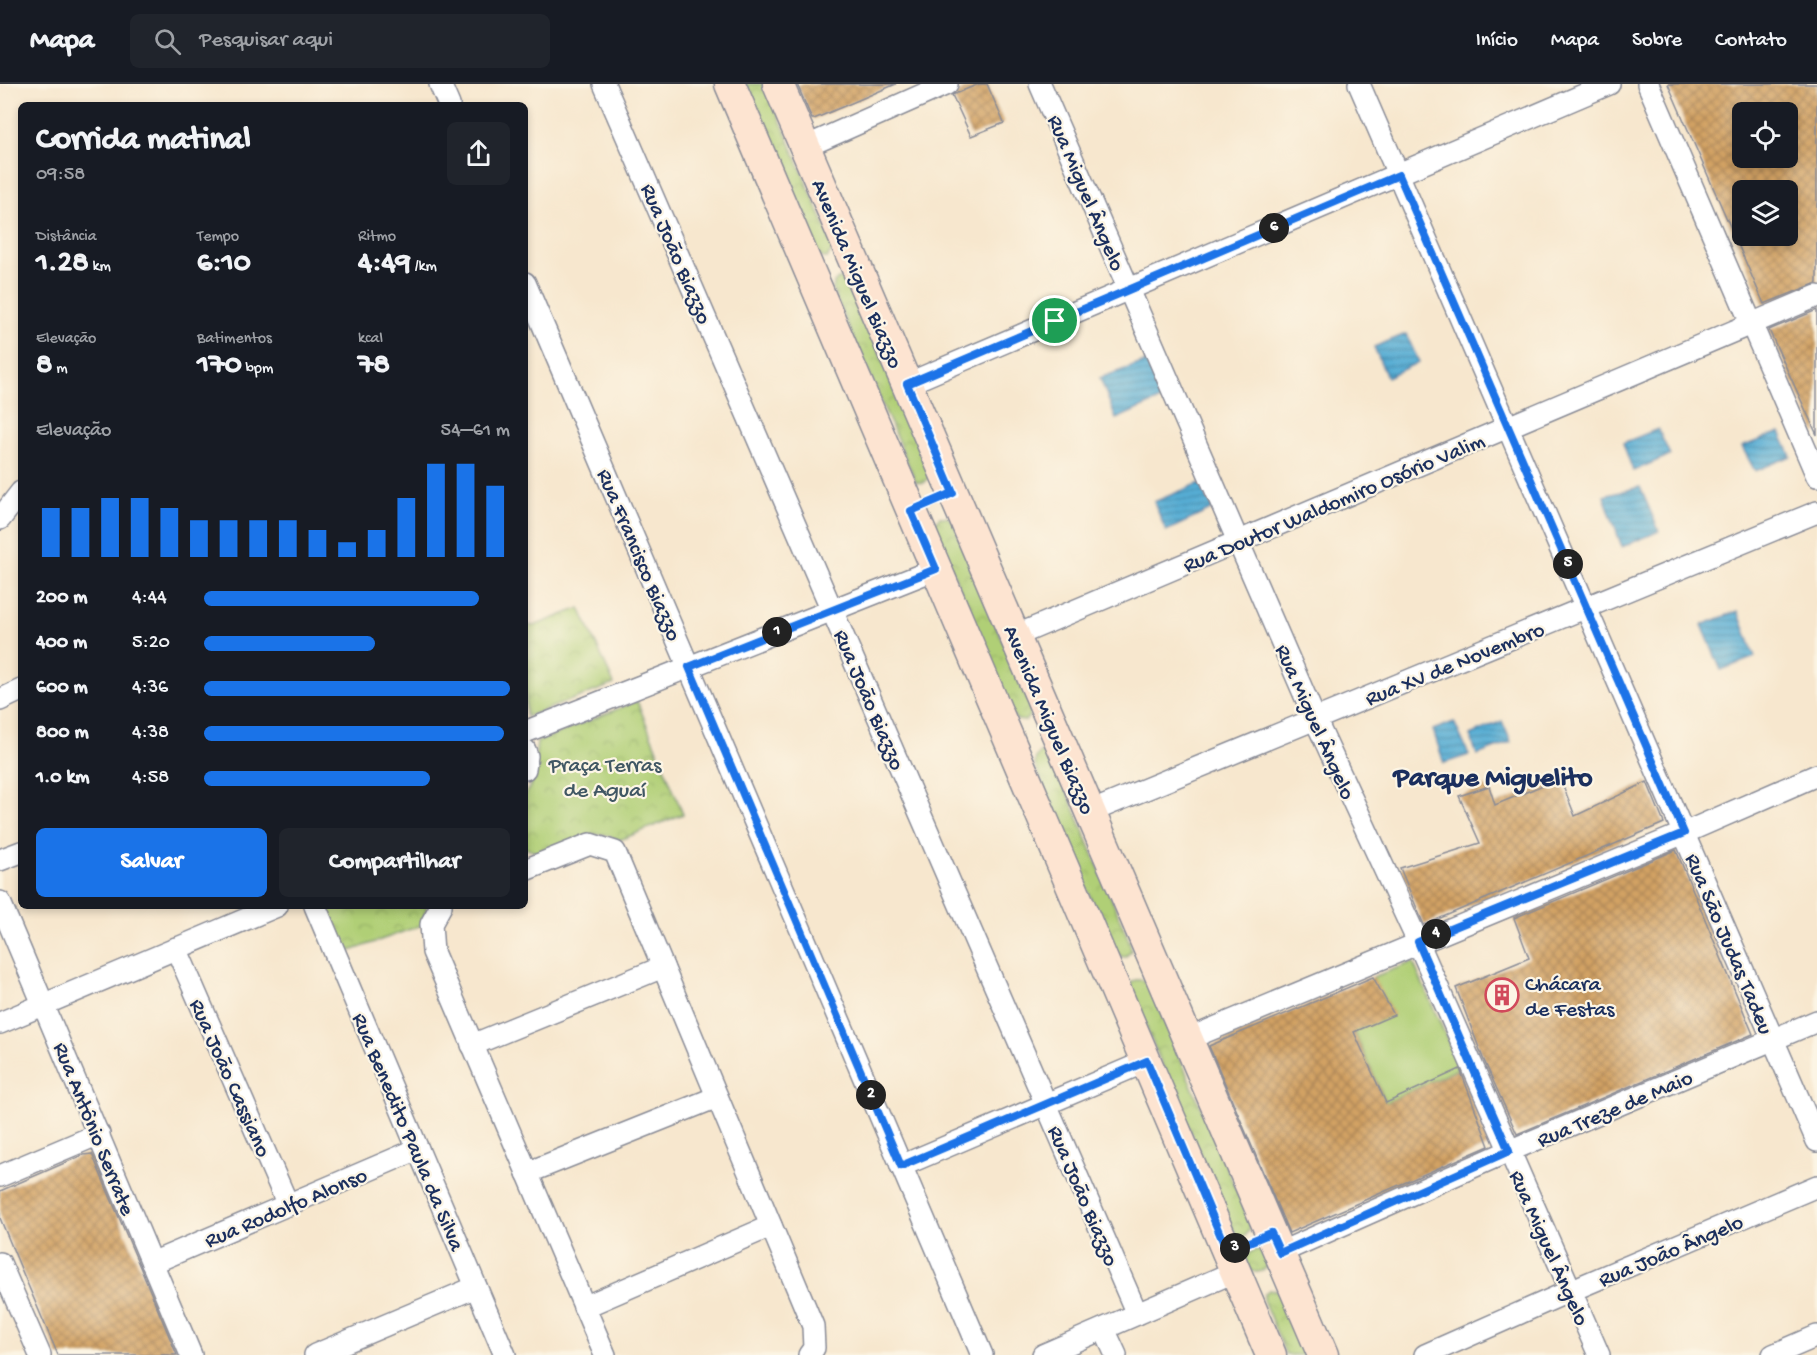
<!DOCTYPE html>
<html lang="pt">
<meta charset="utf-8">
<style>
body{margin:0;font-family:"Gochi Hand",sans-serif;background:#20242c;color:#f1f3f6;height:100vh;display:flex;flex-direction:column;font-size:22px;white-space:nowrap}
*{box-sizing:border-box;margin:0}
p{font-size:20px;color:#9ea1a6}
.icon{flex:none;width:33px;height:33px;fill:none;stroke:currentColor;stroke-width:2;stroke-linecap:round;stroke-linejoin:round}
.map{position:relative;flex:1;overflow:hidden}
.details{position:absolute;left:18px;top:18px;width:510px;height:807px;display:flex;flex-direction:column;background:#171b24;border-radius:9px;box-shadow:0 3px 9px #0003}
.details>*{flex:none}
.tools{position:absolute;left:1732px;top:18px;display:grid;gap:12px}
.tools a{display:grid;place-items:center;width:66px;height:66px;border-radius:9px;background:#171b24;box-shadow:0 3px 9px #0003;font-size:30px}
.pin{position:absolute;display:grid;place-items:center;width:51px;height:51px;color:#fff;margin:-26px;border:3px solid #fff;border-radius:50%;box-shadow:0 2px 6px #0007}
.km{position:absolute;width:30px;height:30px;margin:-15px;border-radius:50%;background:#222;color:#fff;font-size:16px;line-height:30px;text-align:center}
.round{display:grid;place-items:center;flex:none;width:63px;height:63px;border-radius:9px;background:#20242c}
.headline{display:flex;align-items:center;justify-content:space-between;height:102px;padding:0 18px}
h1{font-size:33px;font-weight:800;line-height:45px}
.stats{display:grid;grid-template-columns:repeat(3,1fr);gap:9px;height:102px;padding:6px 18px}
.stats div{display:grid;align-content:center}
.stats b{font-size:30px;font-weight:800}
.stats small{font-size:16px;font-weight:400}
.stats p{font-size:16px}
.chart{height:168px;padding:12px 18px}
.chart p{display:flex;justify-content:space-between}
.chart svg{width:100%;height:108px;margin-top:6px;stroke:#1a73e8;stroke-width:6}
.primary-button{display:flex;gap:12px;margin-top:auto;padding:12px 18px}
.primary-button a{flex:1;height:69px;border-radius:9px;background:#1a73e8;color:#fff;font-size:24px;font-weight:800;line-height:69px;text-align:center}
.primary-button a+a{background:#20242c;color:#f1f3f6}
ul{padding:0 18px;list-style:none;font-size:20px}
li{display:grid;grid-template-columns:96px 72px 1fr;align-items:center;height:45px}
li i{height:15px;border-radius:8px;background:#1a73e8}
header{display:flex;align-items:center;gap:36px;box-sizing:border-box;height:84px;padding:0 30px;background:#171b24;border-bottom:2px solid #363941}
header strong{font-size:28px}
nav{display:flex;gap:33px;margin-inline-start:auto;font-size:21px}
.search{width:420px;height:54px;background:#20242c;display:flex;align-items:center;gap:15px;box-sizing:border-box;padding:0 21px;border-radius:9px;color:#9ea1a6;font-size:22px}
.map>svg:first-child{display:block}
</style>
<header>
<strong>Mapa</strong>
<div class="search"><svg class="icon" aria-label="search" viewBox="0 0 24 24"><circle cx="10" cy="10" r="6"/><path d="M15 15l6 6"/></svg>Pesquisar aqui</div>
<nav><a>Início</a><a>Mapa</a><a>Sobre</a><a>Contato</a></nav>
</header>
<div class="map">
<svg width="1817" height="1271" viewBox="0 0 1817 1271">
<defs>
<pattern id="park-crowns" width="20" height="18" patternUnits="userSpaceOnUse" patternTransform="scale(1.5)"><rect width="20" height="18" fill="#b0cf76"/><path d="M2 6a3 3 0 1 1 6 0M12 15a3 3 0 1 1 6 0" fill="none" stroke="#97b268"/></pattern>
<pattern id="water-rules" width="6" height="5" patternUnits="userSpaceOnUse" patternTransform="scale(1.5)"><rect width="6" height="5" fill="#57add4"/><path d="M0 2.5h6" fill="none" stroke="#478daf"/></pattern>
<pattern id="building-cross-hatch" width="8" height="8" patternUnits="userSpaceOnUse" patternTransform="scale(1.5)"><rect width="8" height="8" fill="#d2a264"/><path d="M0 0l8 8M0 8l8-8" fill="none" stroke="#aa8456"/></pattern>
</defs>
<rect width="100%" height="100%" fill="#fcf5e5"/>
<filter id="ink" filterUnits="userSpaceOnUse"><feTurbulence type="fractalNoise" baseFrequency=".0167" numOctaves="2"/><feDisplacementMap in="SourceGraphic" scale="12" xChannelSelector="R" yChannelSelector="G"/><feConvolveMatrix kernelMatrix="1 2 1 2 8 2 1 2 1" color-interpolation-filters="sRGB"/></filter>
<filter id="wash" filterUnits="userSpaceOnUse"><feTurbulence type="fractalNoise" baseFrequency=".008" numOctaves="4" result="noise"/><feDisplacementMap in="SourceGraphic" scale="24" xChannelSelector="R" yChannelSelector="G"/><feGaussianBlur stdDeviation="1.35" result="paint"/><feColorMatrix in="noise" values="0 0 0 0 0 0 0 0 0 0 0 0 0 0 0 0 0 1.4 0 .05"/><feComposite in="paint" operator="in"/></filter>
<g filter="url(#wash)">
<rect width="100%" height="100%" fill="#f7e7ce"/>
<!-- park -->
<g fill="url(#park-crowns)" stroke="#667f6a" stroke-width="1.5">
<polygon points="745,0 765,0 832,159 832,167 827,174 819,173"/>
<polygon points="838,195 845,195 851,200 928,385 929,393 924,399 916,398 833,207 834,199"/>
<polygon points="940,433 947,433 953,438 1030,623 1030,631 1025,637 1017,636 1013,631 935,445 936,437"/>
<polygon points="580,524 614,600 526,633 525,541 534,542"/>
<polygon points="637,617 683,730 620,756 603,750 592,751 543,771 525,764 525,712 533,696 537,658"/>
<polygon points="1040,669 1047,669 1053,674 1130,859 1131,867 1125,873 1118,872 1113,867 1035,681 1036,673"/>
<polygon points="325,822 427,822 422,841 345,869"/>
<polygon points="1135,896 1142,896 1149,901 1250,1139 1249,1147 1245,1152 1238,1151 1232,1144 1131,908 1131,899"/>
<circle cx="1257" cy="1177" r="11"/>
<polygon points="1269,1206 1275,1206 1282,1211 1307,1271 1286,1271 1264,1218 1264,1210"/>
</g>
<!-- garden -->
<polygon fill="#b0cf76" stroke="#667f6a" stroke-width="1.5" points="1413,878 1460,984 1386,1019 1354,947 1373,893"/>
<!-- water -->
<g fill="url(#water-rules)" stroke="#396e99" stroke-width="1.5">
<polygon points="1406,250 1419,278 1387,293 1374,263"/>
<polygon points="1151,276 1164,314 1116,335 1100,294"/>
<polygon points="1658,345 1670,371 1633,387 1623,359"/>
<polygon points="1780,348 1791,372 1755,387 1742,363"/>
<polygon points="1200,399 1213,425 1166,447 1154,418"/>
<polygon points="1640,403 1659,447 1622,463 1604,412"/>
<polygon points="1738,527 1755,573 1721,586 1702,541"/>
<polygon points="1502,637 1511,658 1477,671 1470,651"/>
<polygon points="1454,638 1469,671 1444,679 1433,646"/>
</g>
<g id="blocks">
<!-- building -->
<g fill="url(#building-cross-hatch)" fill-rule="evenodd">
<polygon points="797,0 896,0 814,35 812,35"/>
<polygon points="979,0 987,0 1004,39 971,52 952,11"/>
<path d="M1668,0H1817V199L1764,220ZM1743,28H1788V74H1743ZM1743,106H1788V152H1743Z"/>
<polygon points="1817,226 1817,351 1769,246"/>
<polygon points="1560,694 1575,732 1647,698 1664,739 1424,841 1400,784 1480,759 1459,712 1489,702 1495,721"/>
<polygon points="1676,766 1753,950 1517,1050 1483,974 1456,904 1529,874 1514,834"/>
<polygon points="1373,893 1394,931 1354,948 1386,1019 1460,985 1489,1062 1289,1149 1209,962"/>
<polygon points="92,1070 140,1183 177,1271 58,1271 22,1187 0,1134 0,1107 83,1071"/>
</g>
</g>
</g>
<g filter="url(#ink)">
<use href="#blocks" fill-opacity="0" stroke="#898b96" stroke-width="1.5"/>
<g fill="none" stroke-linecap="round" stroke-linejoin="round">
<defs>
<g id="street">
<polyline points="440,0 449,21"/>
<polyline points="604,0 1137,1230"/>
<polyline points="1040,0 1315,635 1418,858 1599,1271"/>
<polyline points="1359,0 1817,1057"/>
<polyline points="1648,0 1817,392"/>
<polyline points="805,63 947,0"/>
<polyline points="525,199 982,1271"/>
<polyline points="907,300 1609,0"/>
<polyline points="0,435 21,408"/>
<polyline points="1015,552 1817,212"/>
<polyline points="0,616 21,606"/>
<polyline points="525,648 936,485"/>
<polyline points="525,666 527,672 525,685"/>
<polyline points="1090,728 1817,428"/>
<polyline points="0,776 21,768"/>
<polyline points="525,786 590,760 615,768 813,1242 814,1264 809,1271"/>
<polyline points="0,818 191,1271"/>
<polyline points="315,822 505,1271"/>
<polyline points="441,822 431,840 433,868 605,1271"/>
<polyline points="176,864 288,1121"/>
<polyline points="0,939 277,822"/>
<polyline points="1188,955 1684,749 1817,691"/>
<polyline points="472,961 663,883"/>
<polyline points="901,1082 1147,977"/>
<polyline points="527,1089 717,1013"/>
<polyline points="0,1092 99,1050"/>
<polyline points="1279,1169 1509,1067 1817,937"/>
<polyline points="0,1179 40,1271"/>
<polyline points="152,1179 418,1065"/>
<polyline points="584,1223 771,1142"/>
<polyline points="1104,1245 1116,1271"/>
<polyline points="315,1271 476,1203"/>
<polyline points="1043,1271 1236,1187"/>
<polyline points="1425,1271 1570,1207 1817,1102"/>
<polyline points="1773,1271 1817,1252"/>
</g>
<g id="secondary">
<polyline points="730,0 1271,1271"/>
<polyline points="778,0 1323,1271"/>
</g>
</defs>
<!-- street casing -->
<use href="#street" stroke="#898b96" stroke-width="24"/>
<!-- secondary casing -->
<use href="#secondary" stroke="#898b96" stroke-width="33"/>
<!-- street -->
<use href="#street" stroke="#fff" stroke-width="21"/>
<!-- secondary -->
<use href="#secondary" stroke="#fde4d1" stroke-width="30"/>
</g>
</g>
<g fill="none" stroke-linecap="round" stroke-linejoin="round" filter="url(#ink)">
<defs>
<polygon id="route" points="1399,91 1684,749 1418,858 1509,1067 1280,1169 1271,1149 1227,1167 1147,977 901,1082 689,583 936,485 911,427 953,409 907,300"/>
</defs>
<!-- route casing -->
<use href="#route" stroke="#fff" stroke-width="12"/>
<!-- route -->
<use href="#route" stroke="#1a73e8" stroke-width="8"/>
</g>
<!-- icons -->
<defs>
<symbol id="building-ring" viewBox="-11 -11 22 22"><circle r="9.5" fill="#fcf5e5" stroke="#d1495b" stroke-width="1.5"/><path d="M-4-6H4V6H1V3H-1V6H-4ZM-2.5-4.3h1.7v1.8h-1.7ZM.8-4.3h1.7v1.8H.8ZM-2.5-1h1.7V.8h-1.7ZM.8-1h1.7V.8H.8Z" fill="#d1495b"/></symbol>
</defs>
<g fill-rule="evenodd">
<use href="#building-ring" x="1483" y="892" width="38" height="38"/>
</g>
<g text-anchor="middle" stroke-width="4.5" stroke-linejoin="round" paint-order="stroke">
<!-- street labels -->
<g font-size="22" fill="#1b2f5e" stroke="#fcf5e5">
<text transform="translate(1088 108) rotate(67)" y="8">Rua Miguel Ângelo</text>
<text transform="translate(678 169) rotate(67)" y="8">Rua João Biazzo</text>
<text transform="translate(859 189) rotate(67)" y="8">Avenida Miguel Biazzo</text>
<text transform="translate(1333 417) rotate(-23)" y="8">Rua Doutor Waldomiro Osório Valim</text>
<text transform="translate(641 470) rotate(67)" y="8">Rua Francisco Biazzo</text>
<text transform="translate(1454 578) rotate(-22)" y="8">Rua XV de Novembro</text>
<text transform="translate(871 615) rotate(67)" y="8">Rua João Biazzo</text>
<text transform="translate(1051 635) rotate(67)" y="8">Avenida Miguel Biazzo</text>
<text transform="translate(1317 637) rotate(66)" y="8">Rua Miguel Ângelo</text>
<text transform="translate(1731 859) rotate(67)" y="8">Rua São Judas Tadeu</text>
<text transform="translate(232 993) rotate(66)" y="8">Rua João Cassiano</text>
<text transform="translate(1614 1023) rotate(-23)" y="8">Rua Treze de Maio</text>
<text transform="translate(96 1044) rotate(68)" y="8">Rua Antônio Serrate</text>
<text transform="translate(410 1047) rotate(67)" y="8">Rua Benedito Paula da Silva</text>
<text transform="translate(1085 1111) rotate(67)" y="8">Rua João Biazzo</text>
<text transform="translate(285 1122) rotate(-23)" y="8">Rua Rodolfo Alonso</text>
<text transform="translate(1551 1163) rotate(66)" y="8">Rua Miguel Ângelo</text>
<text transform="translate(1670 1165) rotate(-23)" y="8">Rua João Ângelo</text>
</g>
<!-- park labels -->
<g font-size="22" fill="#405764" stroke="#fcf5e5">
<text x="605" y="687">Praça Terras<tspan x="605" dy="25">de Aguaí</tspan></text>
</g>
<!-- poi labels -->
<g font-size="22" fill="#1b2f5e" stroke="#fcf5e5" text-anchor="start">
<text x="1525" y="906">Chácara<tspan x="1525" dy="25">de Festas</tspan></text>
</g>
<!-- district labels -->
<g font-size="28" font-weight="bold" fill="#1b2f5e" stroke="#fcf5e5">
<text x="1493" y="701">Parque Miguelito</text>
</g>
</g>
</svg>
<div class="tools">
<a><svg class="icon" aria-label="locate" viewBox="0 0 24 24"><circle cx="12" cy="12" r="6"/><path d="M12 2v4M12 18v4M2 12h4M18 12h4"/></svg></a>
<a><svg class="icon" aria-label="layers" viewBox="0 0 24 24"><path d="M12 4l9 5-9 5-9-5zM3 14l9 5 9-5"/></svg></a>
</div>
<div class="pin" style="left:1055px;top:237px;background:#1e9e55"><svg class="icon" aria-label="arrive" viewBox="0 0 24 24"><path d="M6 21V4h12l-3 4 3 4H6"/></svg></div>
<b class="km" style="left:777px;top:548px">1</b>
<b class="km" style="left:871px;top:1011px">2</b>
<b class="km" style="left:1235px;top:1164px">3</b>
<b class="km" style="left:1436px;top:850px">4</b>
<b class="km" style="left:1568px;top:480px">5</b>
<b class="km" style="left:1274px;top:144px">6</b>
<section class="details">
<div class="headline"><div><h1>Corrida matinal</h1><p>09:58</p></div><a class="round"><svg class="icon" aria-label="share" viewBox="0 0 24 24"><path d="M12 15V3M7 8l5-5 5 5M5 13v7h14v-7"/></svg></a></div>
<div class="stats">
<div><p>Distância</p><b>1.28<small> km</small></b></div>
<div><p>Tempo</p><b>6:10</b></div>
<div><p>Ritmo</p><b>4:49<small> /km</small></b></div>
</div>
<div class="stats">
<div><p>Elevação</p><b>8<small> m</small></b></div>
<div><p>Batimentos</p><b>170<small> bpm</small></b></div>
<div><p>kcal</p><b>78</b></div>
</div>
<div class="chart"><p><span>Elevação</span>54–61 m</p>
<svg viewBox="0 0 160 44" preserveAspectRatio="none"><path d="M5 44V24M15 44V24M25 44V20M35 44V20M45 44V24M55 44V29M65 44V29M75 44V29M85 44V29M95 44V33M105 44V38M115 44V33M125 44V20M135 44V6M145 44V6M155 44V15"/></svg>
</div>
<ul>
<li><b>200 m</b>4:44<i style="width:90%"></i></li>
<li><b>400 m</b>5:20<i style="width:56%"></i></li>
<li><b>600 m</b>4:36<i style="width:100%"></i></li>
<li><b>800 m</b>4:38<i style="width:98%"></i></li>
<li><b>1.0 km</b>4:58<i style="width:74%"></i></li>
</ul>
<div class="primary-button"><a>Salvar</a><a>Compartilhar</a></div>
</section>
</div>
